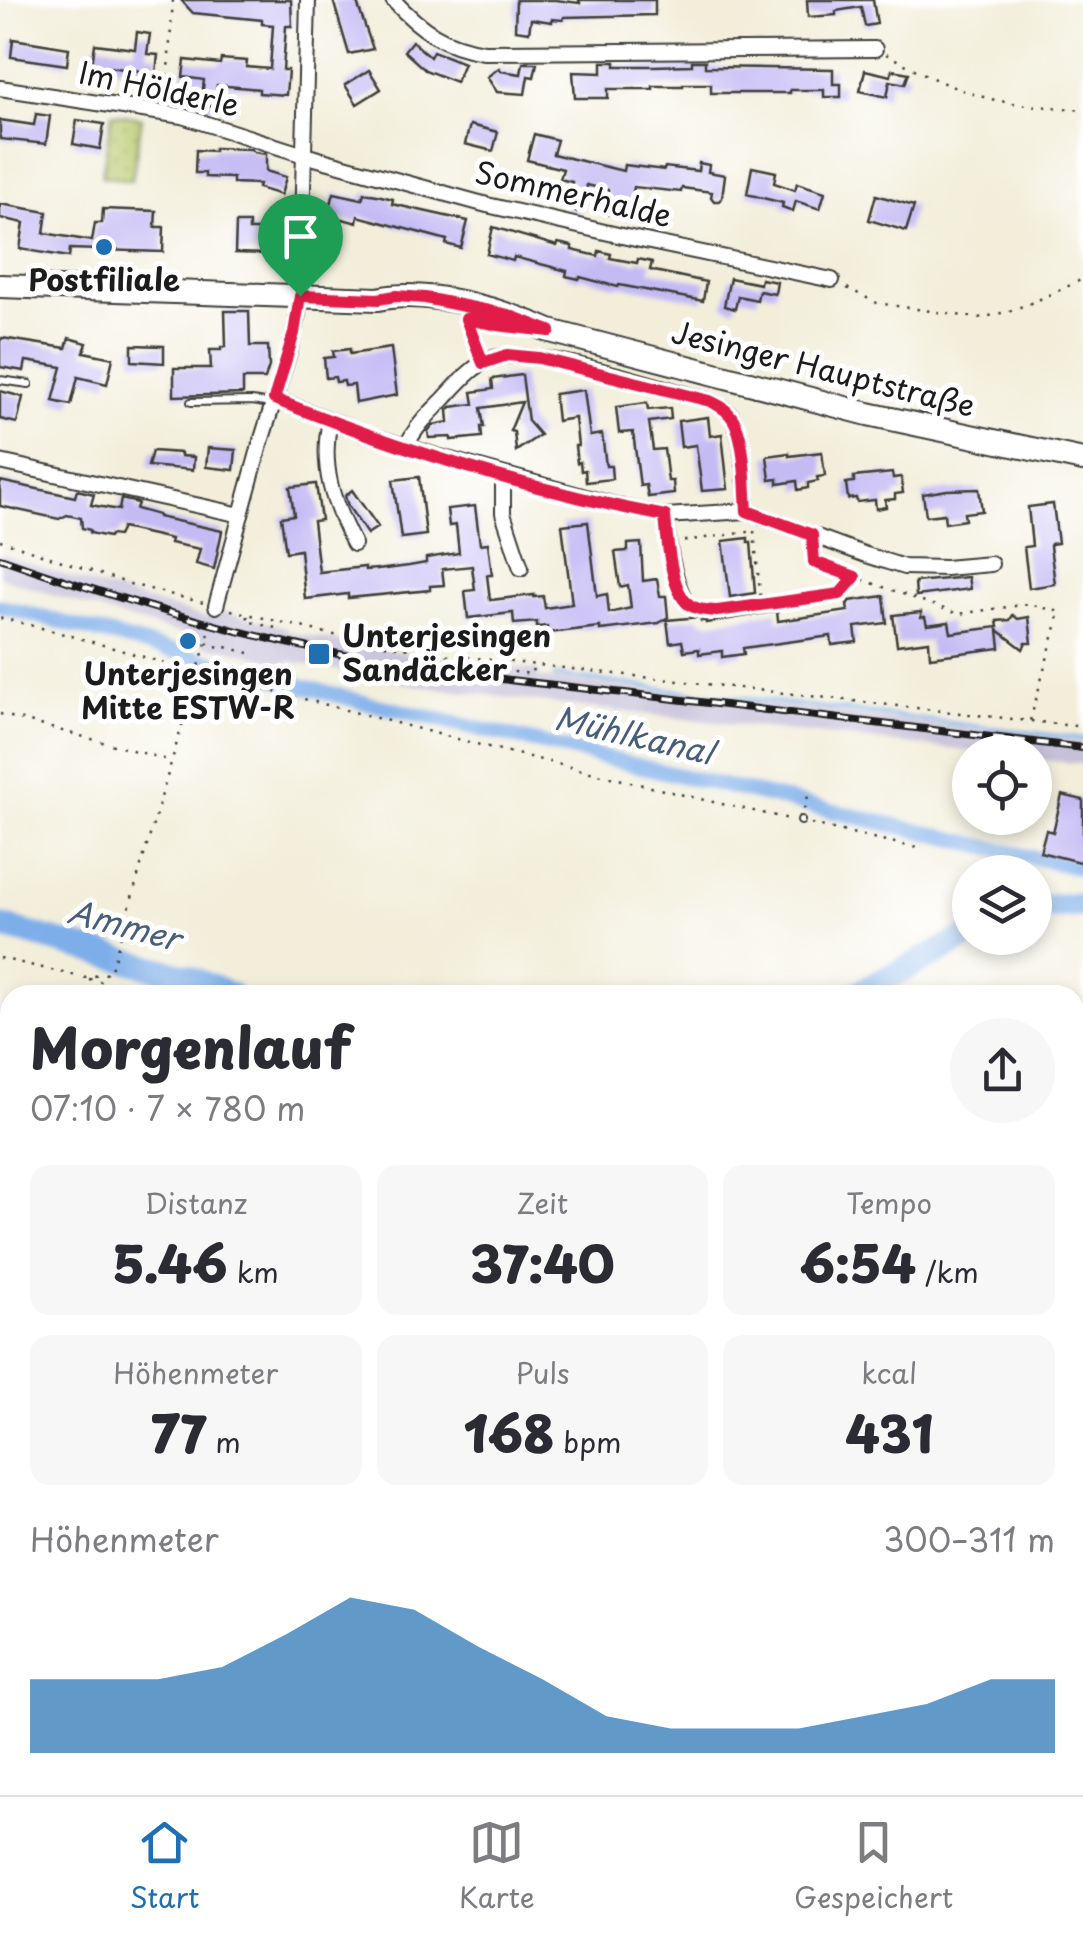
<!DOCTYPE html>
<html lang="de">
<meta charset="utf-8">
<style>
body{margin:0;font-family:"Playpen Sans",sans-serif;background:#f7f7f7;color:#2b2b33;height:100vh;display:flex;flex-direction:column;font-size:38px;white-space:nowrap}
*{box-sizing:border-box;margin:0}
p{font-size:32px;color:#7c7c81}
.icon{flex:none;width:55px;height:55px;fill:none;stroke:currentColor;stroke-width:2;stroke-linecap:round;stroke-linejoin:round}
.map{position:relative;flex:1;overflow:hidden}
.side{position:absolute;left:0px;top:985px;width:1085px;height:810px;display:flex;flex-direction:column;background:#fff;border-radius:30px 30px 0 0;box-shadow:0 5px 15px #0003}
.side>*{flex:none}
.tools{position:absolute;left:952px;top:735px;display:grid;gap:20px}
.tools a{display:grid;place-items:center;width:100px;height:100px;border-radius:50%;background:#fff;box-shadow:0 5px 15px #0003;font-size:50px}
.pin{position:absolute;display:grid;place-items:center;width:85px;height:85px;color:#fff;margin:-102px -42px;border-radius:50% 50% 50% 0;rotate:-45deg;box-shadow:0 0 10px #0007}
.pin .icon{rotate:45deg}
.round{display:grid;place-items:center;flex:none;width:105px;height:105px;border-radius:52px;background:#f7f7f7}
.head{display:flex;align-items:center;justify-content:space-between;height:170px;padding:0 30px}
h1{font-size:55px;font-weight:800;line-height:75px}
.figures{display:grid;grid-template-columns:repeat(3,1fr);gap:15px;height:170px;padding:10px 30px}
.figures div{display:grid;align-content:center;border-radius:20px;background:#f7f7f7;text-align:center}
.figures b{font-size:50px;font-weight:800}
.figures small{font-size:28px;font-weight:400}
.figures p{font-size:28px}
.chart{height:280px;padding:20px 30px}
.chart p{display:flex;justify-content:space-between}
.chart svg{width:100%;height:180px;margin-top:10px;fill:#1f6fb2;opacity:.7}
.tabs{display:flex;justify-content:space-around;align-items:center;height:140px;border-top:2px solid #e1e1e2;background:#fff;font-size:28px;color:#7c7c81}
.tabs a{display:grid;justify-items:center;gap:5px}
.tabs .selected{color:#1f6fb2}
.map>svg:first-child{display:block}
</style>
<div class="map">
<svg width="1083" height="1795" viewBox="0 0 1083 1795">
<defs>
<pattern id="green-dots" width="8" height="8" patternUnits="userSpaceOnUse" patternTransform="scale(2.5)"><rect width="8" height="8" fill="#b7c86b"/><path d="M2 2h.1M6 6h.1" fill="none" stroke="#9dab5c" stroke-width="1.8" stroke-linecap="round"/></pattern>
</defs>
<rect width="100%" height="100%" fill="#fff"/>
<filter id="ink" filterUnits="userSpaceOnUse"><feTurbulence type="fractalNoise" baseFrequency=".01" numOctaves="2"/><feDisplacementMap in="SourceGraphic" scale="20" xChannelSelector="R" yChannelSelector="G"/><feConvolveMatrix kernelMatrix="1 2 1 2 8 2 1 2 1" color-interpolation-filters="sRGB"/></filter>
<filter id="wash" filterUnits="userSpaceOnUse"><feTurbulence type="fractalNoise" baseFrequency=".0048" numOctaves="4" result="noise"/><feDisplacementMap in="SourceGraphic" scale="40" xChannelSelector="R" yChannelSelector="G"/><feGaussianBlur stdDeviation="2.25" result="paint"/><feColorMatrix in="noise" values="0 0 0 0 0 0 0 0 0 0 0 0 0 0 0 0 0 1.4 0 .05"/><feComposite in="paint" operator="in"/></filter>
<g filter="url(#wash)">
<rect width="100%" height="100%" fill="#f2eeda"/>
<!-- railway -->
<polygon fill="#c6c0d9" points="0,554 126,595 207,618 210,609 286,627 287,631 299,634 387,650 539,671 539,678 1083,743 1083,764 1035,759 1035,752 974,752 548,703 426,687 288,661 287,664 226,649 201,646 202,640 119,617 0,577"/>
<!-- green -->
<polygon fill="url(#green-dots)" stroke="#6a7244" stroke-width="2.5" points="112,113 142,118 132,180 102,176"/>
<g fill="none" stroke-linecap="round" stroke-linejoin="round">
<!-- stream -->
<g stroke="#7eaee9" stroke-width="4">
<polyline points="554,676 1083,739"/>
<polyline points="0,1258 10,1260"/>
<polyline points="1075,1546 1083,1549"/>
<polyline points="0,1573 10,1576"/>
<polyline points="717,1785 749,1795"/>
</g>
<!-- canal -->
<polyline stroke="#7eaee9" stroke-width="15" points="0,606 359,701 1083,869"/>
<!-- river -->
<g stroke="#7eaee9" stroke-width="25">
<polyline points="1035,908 1083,905"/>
<polyline points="0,926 188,977 230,995"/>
<polyline points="854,995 970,936"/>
</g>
</g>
<g id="blocks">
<!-- building -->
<g fill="#c4baf4">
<polygon points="181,0 291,0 292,26 286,26 283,70 288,70 286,95 259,93 259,89 217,85 214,107 201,105 204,80 183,77 185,60 220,64 221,59 247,61 246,67 270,69 273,25 262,24 262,20 193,13"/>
<polygon points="333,0 356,0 373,49 349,54"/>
<polygon points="516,0 556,0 580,3 579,0 655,0 655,15 564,17 563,20 552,19 552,22 531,19 529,32 515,30"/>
<polygon points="807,0 873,0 877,24 865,26 861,7 836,11 836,15 808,17"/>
<polygon points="137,32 150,34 147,54 158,55 156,73 92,65 95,44 135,49"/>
<polygon points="13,39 69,48 67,65 11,57"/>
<polygon points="412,41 430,57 433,51 464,63 456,82 425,70 404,51"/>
<polygon points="692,61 705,61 705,67 833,69 833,84 841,84 841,97 824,97 824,90 790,90 790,93 711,93 711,84 683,84 683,86 653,86 653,89 608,89 608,98 575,98 573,72 602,73 602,62 615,62 615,66 653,66 692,65"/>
<polygon points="523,63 537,63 534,77 528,76 525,94 497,92 487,77 499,68 501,71 521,74"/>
<polygon points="369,70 381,89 357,104 345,85"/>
<polygon points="865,70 891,76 892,70 909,73 905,84 890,81 887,97 860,91"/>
<polygon points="36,114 50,116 46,144 0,139 0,120 34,125"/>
<polygon points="77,120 104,124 100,149 73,144"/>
<polygon points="470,125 498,132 493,151 465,144"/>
<polygon points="534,134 557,140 553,154 623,171 624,165 664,170 665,167 698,171 699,163 709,165 708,172 725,175 722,198 719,201 714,201 711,197 712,192 682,188 681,192 634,187 628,218 607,214 608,190 587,185 580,212 566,209 572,182 560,179 563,169 527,160"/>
<polygon points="214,148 251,149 254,152 266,154 266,171 286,177 281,195 258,188 259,184 233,183 233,178 205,177 205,173 195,173 196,150 214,151"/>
<polygon points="752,167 776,172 774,183 795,190 797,183 825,192 820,209 796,201 793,211 782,207 783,203 747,194"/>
<polygon points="334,193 362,199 364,193 377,195 393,199 392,204 468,221 461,248 446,244 447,240 358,216 357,223 328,215"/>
<polygon points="876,195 914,206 906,231 869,220"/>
<polygon points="0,204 47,212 44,233 92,241 95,223 102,223 103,209 156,211 155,227 164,227 163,252 70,249 69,257 20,249 24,223 0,218"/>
<polygon points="236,223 249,223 249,230 269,230 268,254 235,253"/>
<polygon points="493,227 557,246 558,243 572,246 572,250 598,256 599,251 611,254 610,258 637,263 638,259 652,262 650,270 706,282 703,301 619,285 618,287 580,277 579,279 566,276 567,271 514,257 513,261 487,254"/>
<polygon points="730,278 760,284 761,279 777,282 775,294 759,291 757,300 738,296 735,309 724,306"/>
<polygon points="225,311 249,311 250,346 268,346 269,366 265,379 243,379 243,394 174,396 174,368 211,368 210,350 221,350 221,347 226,347"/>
<polygon points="2,338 66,348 69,338 87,343 84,352 113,358 107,384 78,377 71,405 53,401 62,367 26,361 24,371 0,367 0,341"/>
<polygon points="132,345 164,346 164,363 132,361"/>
<polygon points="391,348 397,395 356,403 354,385 345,386 344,381 336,382 335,377 326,378 324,358 334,357 333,351 350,349 350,354"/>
<polygon points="522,375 528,421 540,435 516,451 514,432 510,431 522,402 481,408 484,427 481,427 482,437 451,440 451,437 429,438 428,431 433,425 449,422 448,410 451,407 474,404 472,392 493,389 492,379"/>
<polygon points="584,390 590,436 602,434 606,466 611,466 612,479 586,482 585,470 581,471 580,462 577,463 575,446 578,446 575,418 557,421 554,394"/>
<polygon points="0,391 23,397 17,423 0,419"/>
<polygon points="647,403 648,410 670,408 671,419 649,422 653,450 664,449 668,481 673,481 674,494 648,497 646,485 640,486 633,432 619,433 616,407"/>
<polygon points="708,417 710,436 722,434 728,489 702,491 696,445 681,447 678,421"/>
<polygon points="208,448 236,450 234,470 206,467"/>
<polygon points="152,451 181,453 181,456 194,457 193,470 148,466"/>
<polygon points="822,452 825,476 817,477 818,481 808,483 808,488 798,490 797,481 778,484 778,479 770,480 767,456 789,453 789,456"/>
<polygon points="892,473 893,478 901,477 903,493 895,494 895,499 885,500 886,507 876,509 875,500 857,502 856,498 848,499 846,483 854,482 854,477"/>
<polygon points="419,477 426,535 401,538 393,480"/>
<polygon points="0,481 75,497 77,490 94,494 91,505 119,510 121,499 138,503 136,509 158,515 158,517 222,531 214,569 196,564 200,549 170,543 171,539 122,528 118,536 110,535 109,537 90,533 90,530 82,528 81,518 67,515 59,519 0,506"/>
<polygon points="316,484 321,520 313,521 319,572 365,567 365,570 377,569 377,570 409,566 426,563 426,558 459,553 456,525 449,526 447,509 475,506 480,544 488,543 492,575 487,575 490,600 534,595 534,597 543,596 545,608 572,604 562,525 588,522 597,596 607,594 609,613 631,608 628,585 620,587 615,552 628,551 628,544 641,543 643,581 657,579 660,596 666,596 668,617 659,623 600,630 600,627 548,633 547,626 537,627 537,622 514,624 513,613 468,618 465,591 475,590 472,566 442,569 444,585 430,586 430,590 348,598 348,594 305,599 300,550 286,552 281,517 294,515 290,487"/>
<polygon points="979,489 982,511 964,513 965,520 945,523 944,514 926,516 923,494 947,490"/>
<polygon points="352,490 378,527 367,534 348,506 345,496"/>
<polygon points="1053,504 1058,543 1051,544 1050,546 1055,584 1029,588 1024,547 1032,546 1028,507"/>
<polygon points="748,538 748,542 751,542 755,593 730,597 723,541"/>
<polygon points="968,577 970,589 916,596 915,582"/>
<polygon points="884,596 887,623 855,627 857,642 832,645 831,636 743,648 744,654 722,657 722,651 699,654 699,649 684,651 682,641 670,643 667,620 700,617 701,621 706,621 706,623 777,611 778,621 848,611 847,604 850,601"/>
<polygon points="921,612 921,617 925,617 927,625 949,622 951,633 998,627 997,621 1010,620 1013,615 1018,619 1029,617 1032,643 1026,643 1023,649 998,630 1000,648 930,657 929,641 897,645 893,615"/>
<polygon points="1062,795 1083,800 1083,863 1040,852 1046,830 1053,832"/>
</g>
</g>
</g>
<g filter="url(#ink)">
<use href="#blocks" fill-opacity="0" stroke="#3c3c38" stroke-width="2.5"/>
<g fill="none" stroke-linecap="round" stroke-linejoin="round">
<defs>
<g id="lane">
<polyline points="0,380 29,384"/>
<polyline points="191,402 252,401 271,404"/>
<polyline points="801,821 801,820"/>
</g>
<g id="street">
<path d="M393,0C421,30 444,46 484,52L875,49"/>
<polyline points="0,88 182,116 304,155 487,205 631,238 832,280"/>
<polyline points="274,399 367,434 440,457 622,507 665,516 747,511 866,555 904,567 945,568 991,564"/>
<path d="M330,421C320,465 333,505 354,544"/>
<path d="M406,447C415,427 429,414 444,399C458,384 472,366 491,359C529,344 665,389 710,401C718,405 725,408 730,414C745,433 745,486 747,511"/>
<polyline points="0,462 241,515"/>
<polyline points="503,476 503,513 521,568"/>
<path d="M665,516C668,545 672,572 684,599"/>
<polyline points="216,606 260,445 290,349 298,314 301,265 308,0"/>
</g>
<path id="primary" d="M0,286L378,299C429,288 503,310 550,331L868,414L1083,460"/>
</defs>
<!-- lane casing -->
<use href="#lane" stroke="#3c3c38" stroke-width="10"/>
<!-- street casing -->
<use href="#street" stroke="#3c3c38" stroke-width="18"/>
<!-- primary casing -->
<use href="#primary" stroke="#3c3c38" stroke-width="26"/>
<!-- path -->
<g stroke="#3c3c38" stroke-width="2.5" stroke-dasharray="2.5 8" stroke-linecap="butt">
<path d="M886,54C916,70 947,87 980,96C1013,106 1049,106 1083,110"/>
<polyline points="166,97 173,0"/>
<path d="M847,288L877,303L977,318C1015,313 1049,295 1083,279"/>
<polyline points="467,322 476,348"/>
<polyline points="754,531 761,603"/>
<polyline points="0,540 130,584 204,603"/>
<polyline points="684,541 755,531"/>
<polyline points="813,551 814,562 958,614 1029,604 1060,612 1030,721"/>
<polyline points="696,608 717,611 841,594 854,579"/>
<polyline points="231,610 359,641 441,654 1083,727"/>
<polyline points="248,616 247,621 276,628 275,631"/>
<path d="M0,618C86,637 168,667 254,686L484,746L700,799L789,819"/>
<polyline points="207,642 211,646 226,647 249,653"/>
<polyline points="472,667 532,674 533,666"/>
<polyline points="0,714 172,761"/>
<polyline points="804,809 810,790"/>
<polyline points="811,824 917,848"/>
<polyline points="0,958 81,977"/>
<polyline points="84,978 110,973 212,622"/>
<polyline points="89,979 155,995"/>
<polyline points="1075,1217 1083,1217"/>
<polyline points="0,1247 10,1250"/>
<polyline points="1075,1316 1083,1281"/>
<polyline points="0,1566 10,1568"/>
<polyline points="0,1781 10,1767"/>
<polyline points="751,1785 784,1795"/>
<polyline points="645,1795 647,1785"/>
<polyline points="963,1795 966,1785"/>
</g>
<!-- lane -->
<use href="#lane" stroke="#fff" stroke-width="6"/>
<!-- street -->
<use href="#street" stroke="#fff" stroke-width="14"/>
<!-- primary -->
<use href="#primary" stroke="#fff" stroke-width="22"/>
<defs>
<path id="rail" d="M0,558C105,595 210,627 319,650C423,672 528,682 633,694C783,712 933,730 1083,748"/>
</defs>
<!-- rail casing -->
<use href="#rail" stroke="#1c1c1c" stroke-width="8"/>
<!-- rail -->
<use href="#rail" stroke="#fff" stroke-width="4" stroke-dasharray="11" stroke-linecap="butt"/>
</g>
</g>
<g fill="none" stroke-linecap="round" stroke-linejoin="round" filter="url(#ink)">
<defs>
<path id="route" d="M300,296L378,299L396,296L425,298L508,315L550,331L505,326L466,319L483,363L507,355L539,358L710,401C718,405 725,408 730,415C746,433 745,486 747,511L812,535L814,562L855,577L840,594L717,611C706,610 694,610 686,602C670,585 667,538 665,516C532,491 400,449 274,399L294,333Z"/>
</defs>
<!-- route casing -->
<use href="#route" stroke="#fff" stroke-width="20"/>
<!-- route -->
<use href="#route" stroke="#e11d48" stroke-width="12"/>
</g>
<!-- markers -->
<g fill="#1f6fb2" stroke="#fff" stroke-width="4">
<circle cx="104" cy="247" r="10"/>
<circle cx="188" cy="641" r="10"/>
<rect x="307" y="642" width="24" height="24" rx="5"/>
</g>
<g text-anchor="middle" stroke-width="10" stroke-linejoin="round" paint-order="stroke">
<!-- street labels -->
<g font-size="30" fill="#1c1c1c" stroke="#fff">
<text transform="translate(159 90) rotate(12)" y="10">Im Hölderle</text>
<text transform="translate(573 195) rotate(13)" y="10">Sommerhalde</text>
<text transform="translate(823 370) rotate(14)" y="10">Jesinger Hauptstraße</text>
</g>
<!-- poi labels -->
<g font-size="30" font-weight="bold" fill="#1c1c1c" stroke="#fff">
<text x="104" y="291">Postfiliale</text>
<text x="342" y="647" text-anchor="start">Unterjesingen<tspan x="342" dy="34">Sandäcker</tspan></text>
<text x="188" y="685">Unterjesingen<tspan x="188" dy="34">Mitte ESTW-R</tspan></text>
</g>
<!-- water labels -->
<g font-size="32" font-style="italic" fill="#485e78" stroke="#fff">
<text transform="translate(634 736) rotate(13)" y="11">Mühlkanal</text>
<text transform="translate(124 926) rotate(15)" y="11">Ammer</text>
</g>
</g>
</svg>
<div class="tools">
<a><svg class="icon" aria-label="locate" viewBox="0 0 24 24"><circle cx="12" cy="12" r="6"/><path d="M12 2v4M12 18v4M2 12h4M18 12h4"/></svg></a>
<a><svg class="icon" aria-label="layers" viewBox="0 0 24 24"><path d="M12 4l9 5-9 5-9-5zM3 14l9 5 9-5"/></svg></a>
</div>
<div class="pin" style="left:300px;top:296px;background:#1e9e55"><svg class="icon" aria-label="arrive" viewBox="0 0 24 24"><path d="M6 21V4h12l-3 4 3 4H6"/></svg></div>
<section class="side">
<div class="head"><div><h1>Morgenlauf</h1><p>07:10 · 7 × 780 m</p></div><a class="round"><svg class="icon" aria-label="share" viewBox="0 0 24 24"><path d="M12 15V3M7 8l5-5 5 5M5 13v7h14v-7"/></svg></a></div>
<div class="figures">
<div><p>Distanz</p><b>5.46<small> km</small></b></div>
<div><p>Zeit</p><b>37:40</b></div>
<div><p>Tempo</p><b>6:54<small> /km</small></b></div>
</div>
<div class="figures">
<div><p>Höhenmeter</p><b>77<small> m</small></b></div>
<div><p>Puls</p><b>168<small> bpm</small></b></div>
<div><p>kcal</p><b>431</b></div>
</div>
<div class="chart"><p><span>Höhenmeter</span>300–311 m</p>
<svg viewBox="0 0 160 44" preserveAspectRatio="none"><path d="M0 44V26L10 26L20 26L30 23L40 15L50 6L60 9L70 18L80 26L90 35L100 38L110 38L120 38L130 35L140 32L150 26L160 26V44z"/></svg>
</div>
</section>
</div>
<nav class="tabs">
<a class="selected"><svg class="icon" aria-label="home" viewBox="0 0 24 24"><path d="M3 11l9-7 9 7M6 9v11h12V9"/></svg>Start</a>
<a><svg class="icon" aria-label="map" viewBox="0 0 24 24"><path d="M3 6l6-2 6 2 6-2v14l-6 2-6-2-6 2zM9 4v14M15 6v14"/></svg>Karte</a>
<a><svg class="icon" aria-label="saved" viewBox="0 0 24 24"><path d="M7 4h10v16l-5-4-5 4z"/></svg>Gespeichert</a>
</nav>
